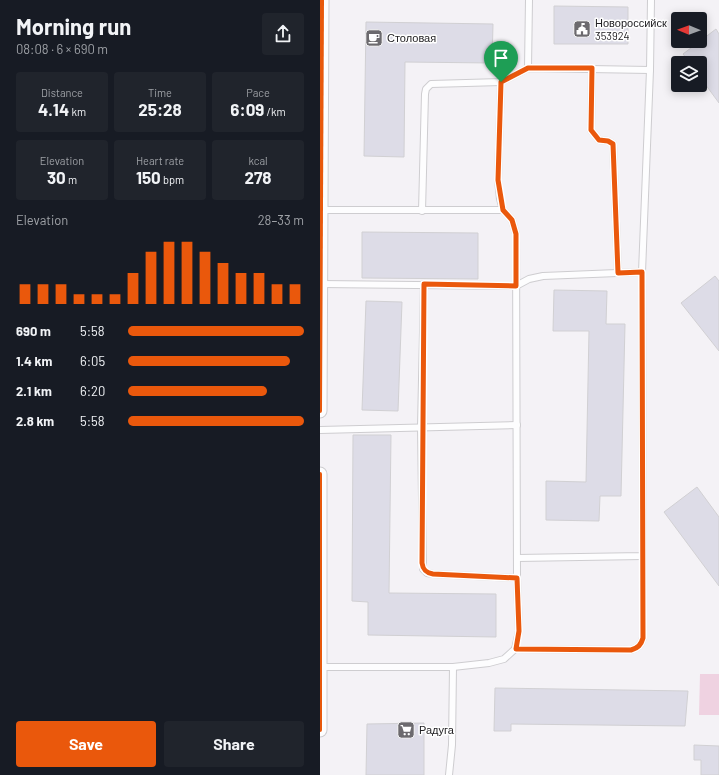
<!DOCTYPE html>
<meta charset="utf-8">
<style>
body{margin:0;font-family:Barlow,sans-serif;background:#20242c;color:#f1f3f6;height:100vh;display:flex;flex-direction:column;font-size:15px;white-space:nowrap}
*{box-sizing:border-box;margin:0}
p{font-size:13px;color:#9ea1a6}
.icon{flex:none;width:22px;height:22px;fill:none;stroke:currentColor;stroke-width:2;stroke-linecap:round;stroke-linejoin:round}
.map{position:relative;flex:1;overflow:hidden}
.details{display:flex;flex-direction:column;background:#171b24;width:320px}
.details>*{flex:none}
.needle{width:26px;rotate:271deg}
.buttons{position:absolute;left:351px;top:12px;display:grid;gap:8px}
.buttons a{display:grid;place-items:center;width:36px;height:36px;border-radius:4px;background:#171b24;box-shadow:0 2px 10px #0003;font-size:20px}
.pin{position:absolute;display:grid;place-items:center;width:34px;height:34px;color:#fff;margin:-41px -17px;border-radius:50% 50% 50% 0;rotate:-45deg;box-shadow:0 0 4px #0007}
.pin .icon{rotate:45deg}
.round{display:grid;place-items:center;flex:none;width:42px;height:42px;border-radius:4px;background:#20242c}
.headline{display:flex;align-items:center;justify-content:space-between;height:68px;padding:0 16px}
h1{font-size:22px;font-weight:700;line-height:30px}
.metrics{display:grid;grid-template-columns:repeat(3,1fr);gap:6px;height:68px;padding:4px 16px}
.metrics div{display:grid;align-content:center;border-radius:4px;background:#20242c;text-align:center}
.metrics b{font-size:17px;font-weight:700}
.metrics small{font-size:11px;font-weight:400}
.metrics p{font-size:11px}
.chart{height:112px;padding:8px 16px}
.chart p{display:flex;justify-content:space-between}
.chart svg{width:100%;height:72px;margin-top:4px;stroke:#ea580c;stroke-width:6}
.button{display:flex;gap:8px;margin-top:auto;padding:8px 16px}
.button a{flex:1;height:46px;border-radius:4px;background:#ea580c;color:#fff;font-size:16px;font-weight:700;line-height:46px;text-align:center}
.button a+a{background:#20242c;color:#f1f3f6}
ul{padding:0 16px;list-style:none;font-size:13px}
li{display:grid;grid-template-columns:64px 48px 1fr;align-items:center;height:30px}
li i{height:10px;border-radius:5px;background:#ea580c}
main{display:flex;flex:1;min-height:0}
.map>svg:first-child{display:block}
</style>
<main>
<section class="details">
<div class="headline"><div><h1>Morning run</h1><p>08:08 · 6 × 690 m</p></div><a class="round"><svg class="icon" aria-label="share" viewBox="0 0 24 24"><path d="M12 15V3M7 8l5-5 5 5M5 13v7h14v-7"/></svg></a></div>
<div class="metrics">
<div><p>Distance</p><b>4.14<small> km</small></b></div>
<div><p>Time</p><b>25:28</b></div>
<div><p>Pace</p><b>6:09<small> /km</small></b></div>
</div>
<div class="metrics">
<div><p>Elevation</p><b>30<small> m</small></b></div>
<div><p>Heart rate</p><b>150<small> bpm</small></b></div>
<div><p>kcal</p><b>278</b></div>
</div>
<div class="chart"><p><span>Elevation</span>28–33 m</p>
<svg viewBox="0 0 160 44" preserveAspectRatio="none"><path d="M5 44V32M15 44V32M25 44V32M35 44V38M45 44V38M55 44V38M65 44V25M75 44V12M85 44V6M95 44V6M105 44V12M115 44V19M125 44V25M135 44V25M145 44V32M155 44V32"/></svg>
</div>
<ul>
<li><b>690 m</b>5:58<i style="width:100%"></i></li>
<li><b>1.4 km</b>6:05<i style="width:92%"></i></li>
<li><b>2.1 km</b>6:20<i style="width:79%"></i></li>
<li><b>2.8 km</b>5:58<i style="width:100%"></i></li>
</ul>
<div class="button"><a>Save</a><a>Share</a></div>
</section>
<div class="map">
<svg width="399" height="775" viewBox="0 0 399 775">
<rect width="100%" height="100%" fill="#f4f2f6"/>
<!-- green -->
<polygon fill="#efd2e1" points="380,674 399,674 399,715 379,715"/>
<!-- building -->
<g fill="#dddce7" stroke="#d1d0d3">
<polygon points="234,6 308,7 308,44 234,44"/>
<polygon points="46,22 173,24 172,63 85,62 84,157 44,156"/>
<polygon points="396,29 399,34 399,103 380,77 380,63 370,63 363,54"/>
<polygon points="42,232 158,233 158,279 42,278"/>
<polygon points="395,276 399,281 399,351 361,303"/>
<polygon points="234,290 287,291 286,324 305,324 301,496 280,496 279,521 226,520 226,481 266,482 269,331 233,331"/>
<polygon points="46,301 82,302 78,411 42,410"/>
<polygon points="33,435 71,435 69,593 176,594 176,637 48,635 48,602 32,601"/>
<polygon points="377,487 399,517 399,586 344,512"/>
<polygon points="175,688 368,691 365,726 191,724 191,731 174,731"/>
<polygon points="104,723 104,775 46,775 47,724"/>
<polygon points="374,745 399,746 399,775 381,775 381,760 374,760"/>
</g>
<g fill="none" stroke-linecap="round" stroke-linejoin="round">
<defs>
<g id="service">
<polyline points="208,68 209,0"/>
<polyline points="272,69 271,130 279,140 288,141 293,144 298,273"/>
<polyline points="2,210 183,210"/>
<polyline points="102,211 105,94 106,89 111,84 181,82 208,68 330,70 331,0"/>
<polyline points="1,284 196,286 209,279 223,276 322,272"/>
<polyline points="104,284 101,427 103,569 107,573 113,574 197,578"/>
<polyline points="0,430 197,425"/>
<polyline points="197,558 323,556 322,272 330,70"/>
<path d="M195,649L311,650C318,648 321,645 323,638V556"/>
<polyline points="0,667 133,667 169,663 184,659 195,649 199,631 197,578 196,234 192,220 183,210 180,199 178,180 181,82"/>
<polyline points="129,775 132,745 133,667"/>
</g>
<g id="minor">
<polyline points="0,411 2,0"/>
<polyline points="0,474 0,730"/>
</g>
</defs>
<!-- service casing -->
<use href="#service" stroke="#cecdd0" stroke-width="8"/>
<!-- minor casing -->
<use href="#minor" stroke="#cecdd0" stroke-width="15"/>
<!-- service -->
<use href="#service" stroke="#fdfdfe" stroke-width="6"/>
<!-- minor -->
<use href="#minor" stroke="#fdfdfe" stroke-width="13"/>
<defs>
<g id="cycleway">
<polyline points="0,411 2,0"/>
<polyline points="0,474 0,730"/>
</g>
</defs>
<!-- cycleway casing -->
<use href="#cycleway" stroke="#fff" stroke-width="6"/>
<!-- cycleway -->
<use href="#cycleway" stroke="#e8590c" stroke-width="4"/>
</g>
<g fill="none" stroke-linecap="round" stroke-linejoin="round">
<defs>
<path id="route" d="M208,68H272L271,130L279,140L288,141L293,144L298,273L322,272L323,638C321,645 318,648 311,650L196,649L199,631L197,578L113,574C106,573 103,570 102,563L104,284L196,286V234L192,220L183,210L178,180L181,82Z"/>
</defs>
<!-- route casing -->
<use href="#route" stroke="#fff" stroke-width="8"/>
<!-- route -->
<use href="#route" stroke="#ea580c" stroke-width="5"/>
</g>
<!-- icons -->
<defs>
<symbol id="civic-square" viewBox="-11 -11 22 22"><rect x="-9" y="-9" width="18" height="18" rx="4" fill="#6c6a6e" stroke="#fff"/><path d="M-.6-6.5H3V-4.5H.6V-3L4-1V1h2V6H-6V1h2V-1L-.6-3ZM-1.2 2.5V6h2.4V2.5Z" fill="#fff"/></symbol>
<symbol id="cafe-square" viewBox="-11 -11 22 22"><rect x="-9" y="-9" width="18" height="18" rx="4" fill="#6c6a6e" stroke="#fff"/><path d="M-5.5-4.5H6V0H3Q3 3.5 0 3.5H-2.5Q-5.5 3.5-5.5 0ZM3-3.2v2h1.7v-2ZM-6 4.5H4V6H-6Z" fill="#fff"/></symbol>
<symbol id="supermarket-square" viewBox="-11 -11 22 22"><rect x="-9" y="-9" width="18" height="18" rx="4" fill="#6c6a6e" stroke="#fff"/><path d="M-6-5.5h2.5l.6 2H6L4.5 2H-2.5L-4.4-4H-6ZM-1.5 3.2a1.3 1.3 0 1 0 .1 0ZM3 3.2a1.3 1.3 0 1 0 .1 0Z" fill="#fff"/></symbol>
</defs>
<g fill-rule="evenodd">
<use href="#civic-square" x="252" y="19" width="20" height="20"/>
<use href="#cafe-square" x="44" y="28" width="20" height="20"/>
<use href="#supermarket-square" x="76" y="720" width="20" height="20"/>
</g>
<g text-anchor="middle" stroke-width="3" stroke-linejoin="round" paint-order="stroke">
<!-- poi labels -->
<g font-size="11" fill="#222124" stroke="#fff" text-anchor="start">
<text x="275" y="27">Новороссийск<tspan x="275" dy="13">353924</tspan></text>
<text x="67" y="42">Столовая</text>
<text x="99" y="734">Радуга</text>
</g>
</g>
</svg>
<div class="buttons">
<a><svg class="needle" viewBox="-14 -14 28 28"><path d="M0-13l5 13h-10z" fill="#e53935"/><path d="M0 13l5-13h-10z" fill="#9ea1a6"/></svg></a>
<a><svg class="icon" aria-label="layers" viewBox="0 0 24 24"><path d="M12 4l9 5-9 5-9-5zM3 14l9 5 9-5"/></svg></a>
</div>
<div class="pin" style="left:181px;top:82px;background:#1e9e55"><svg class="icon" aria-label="arrive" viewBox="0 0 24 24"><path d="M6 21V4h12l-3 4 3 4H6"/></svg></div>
</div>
</main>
